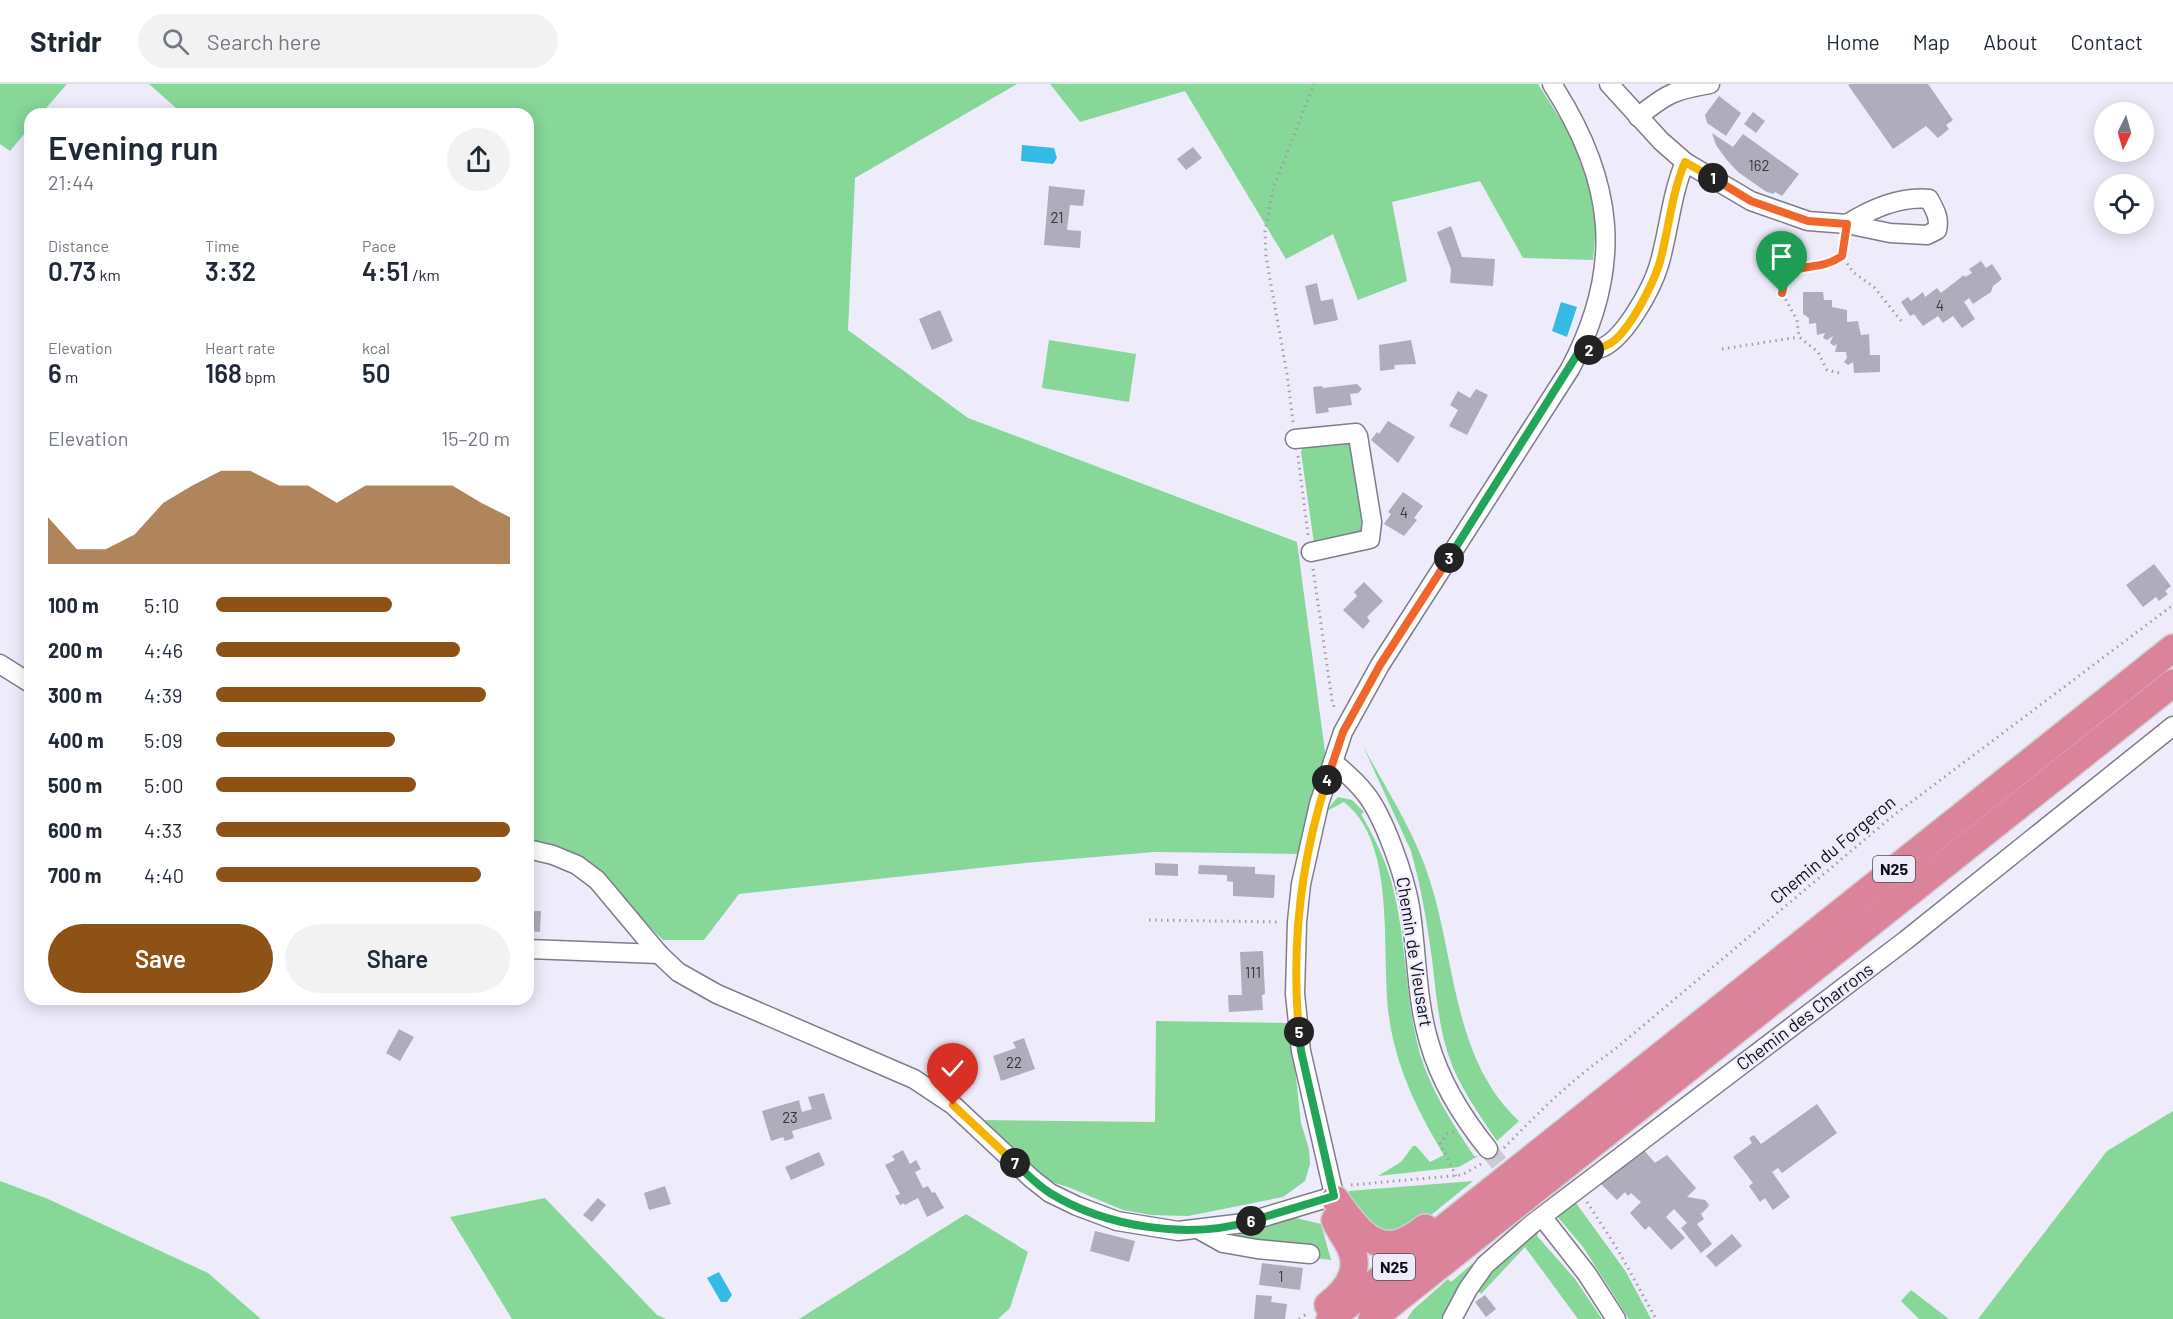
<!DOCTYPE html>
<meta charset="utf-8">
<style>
body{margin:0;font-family:Barlow,sans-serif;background:#f2f2f3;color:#1f2937;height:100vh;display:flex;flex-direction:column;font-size:22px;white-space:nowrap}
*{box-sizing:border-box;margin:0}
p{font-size:20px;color:#747a83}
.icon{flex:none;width:33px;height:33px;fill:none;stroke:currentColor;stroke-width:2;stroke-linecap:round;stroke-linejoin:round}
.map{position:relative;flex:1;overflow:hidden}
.sheet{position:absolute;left:24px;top:24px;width:510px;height:897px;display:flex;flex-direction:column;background:#fff;border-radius:18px;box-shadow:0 3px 15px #0003}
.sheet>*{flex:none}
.needle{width:39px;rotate:185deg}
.tools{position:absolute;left:2094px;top:18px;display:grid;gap:12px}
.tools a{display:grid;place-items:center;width:60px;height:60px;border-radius:50%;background:#fff;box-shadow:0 3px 15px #0003;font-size:30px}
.pin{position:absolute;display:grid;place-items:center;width:51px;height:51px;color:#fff;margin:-62px -26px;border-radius:50% 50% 50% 0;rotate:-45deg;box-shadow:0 0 6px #0007}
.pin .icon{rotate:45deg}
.km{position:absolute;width:30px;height:30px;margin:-15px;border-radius:50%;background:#222;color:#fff;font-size:16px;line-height:30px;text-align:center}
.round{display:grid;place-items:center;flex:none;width:63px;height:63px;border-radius:32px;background:#f2f2f3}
.headline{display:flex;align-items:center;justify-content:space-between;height:102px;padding:0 24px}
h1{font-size:33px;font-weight:600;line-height:45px}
.metrics{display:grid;grid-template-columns:repeat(3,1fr);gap:9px;height:102px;padding:6px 24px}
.metrics div{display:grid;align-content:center}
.metrics b{font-size:26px;font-weight:600}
.metrics small{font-size:16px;font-weight:400}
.metrics p{font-size:16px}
.chart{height:168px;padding:12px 24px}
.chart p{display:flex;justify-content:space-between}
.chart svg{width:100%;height:108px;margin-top:6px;fill:#8f5216;opacity:.7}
.primary-button{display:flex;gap:12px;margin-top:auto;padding:12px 24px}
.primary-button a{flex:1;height:69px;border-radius:36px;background:#8f5216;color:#fff;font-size:24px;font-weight:600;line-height:69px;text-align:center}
.primary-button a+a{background:#f2f2f3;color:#1f2937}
ul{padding:0 24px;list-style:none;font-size:20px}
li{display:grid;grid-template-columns:96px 72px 1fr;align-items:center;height:45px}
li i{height:15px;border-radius:8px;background:#8f5216}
header{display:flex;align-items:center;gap:36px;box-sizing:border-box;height:84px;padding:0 30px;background:#fff;border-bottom:2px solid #e0e1e3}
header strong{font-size:28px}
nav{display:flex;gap:33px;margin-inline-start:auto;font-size:21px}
.search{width:420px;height:54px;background:#f2f2f3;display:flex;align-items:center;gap:15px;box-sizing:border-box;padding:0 21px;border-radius:33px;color:#747a83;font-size:22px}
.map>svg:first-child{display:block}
</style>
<header>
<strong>Stridr</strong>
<div class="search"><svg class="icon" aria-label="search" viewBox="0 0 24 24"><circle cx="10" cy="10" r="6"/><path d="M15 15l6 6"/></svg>Search here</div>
<nav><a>Home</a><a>Map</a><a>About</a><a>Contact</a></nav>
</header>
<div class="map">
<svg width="2173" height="1235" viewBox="0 0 2173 1235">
<rect width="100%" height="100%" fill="#eeebfb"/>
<!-- green -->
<g fill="#86d798">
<polygon points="0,0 67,0 41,30 30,30 30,43 10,67 0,60"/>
<polygon points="149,0 1017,0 855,94 848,246 968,334 1297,458 1325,668 1300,770 1154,768 1025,779 739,810 704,856 663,856 588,783 528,760 528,30 183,30"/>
<polygon points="1050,0 1538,0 1584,72 1596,142 1593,176 1523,174 1480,97 1392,118 1407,197 1358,216 1333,150 1286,175 1185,7 1080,38"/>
<polygon points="1049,256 1136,270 1129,318 1042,304"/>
<polygon points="1350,354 1366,448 1314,459 1301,368 1303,363"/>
<path d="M1363,662C1386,705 1416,750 1430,797C1456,878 1453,976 1519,1037L1497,1057C1479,1030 1458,1001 1448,970C1438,939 1436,907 1432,875C1427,838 1421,803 1411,767Z"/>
<path d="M1338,713L1352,716L1364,728L1361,730C1373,751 1383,771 1390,793C1407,850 1404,912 1420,970C1431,1007 1453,1040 1474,1072H1478L1459,1083L1378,1092L1401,1078L1413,1062H1416L1430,1078L1444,1071C1420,1031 1400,992 1391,945C1378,880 1401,763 1344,718L1325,728Z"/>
<polygon points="1156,937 1290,939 1301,1039 1309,1065 1310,1080 1305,1097 1283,1113 1188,1132 1151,1131 1123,1126 1068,1103 1038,1094 980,1036 1155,1038"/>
<polygon points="2173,1027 2173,1235 1978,1235 2107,1067"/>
<polygon points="0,1097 48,1115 208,1189 261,1235 0,1235"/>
<polygon points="1473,1097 1415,1144 1382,1153 1345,1114 1349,1107"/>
<polygon points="545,1114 657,1231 666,1235 512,1235 450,1133"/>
<polygon points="1576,1119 1626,1188 1651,1235 1629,1235 1583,1163 1557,1132"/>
<polygon points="966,1130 1028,1168 1010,1224 998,1235 799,1235"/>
<polygon points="1296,1134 1321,1140 1331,1176 1314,1174 1236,1155 1238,1150"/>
<polygon points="1538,1147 1537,1152 1575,1195 1602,1235 1578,1235 1525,1163 1481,1210 1476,1204 1497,1180"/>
<polygon points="1505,1152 1445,1235 1407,1235 1413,1226 1448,1195 1451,1198"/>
<polygon points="1911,1206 1949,1235 1919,1235 1901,1217"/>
</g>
<!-- water -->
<g fill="#34bbe5">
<polygon points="1022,61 1054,64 1057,74 1053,80 1021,77"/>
<polygon points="1561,218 1577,223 1567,253 1552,247"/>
<polygon points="719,1188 732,1211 727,1218 721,1218 707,1194"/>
</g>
<!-- building -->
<g fill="#afacbc">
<polygon points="1850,0 1928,0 1953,36 1946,41 1949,45 1938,54 1926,42 1893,65 1848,1"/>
<polygon points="1719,12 1741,29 1726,52 1707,39 1705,31"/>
<polygon points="1753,28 1765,37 1756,49 1744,40"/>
<polygon points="1712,49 1733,63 1743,50 1799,90 1782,112 1775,108 1773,110 1765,107 1738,88 1726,75 1716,61"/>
<polygon points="1193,63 1202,74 1186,86 1177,75"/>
<polygon points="1049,102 1085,106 1083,122 1070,121 1067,146 1081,147 1080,164 1044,161"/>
<polygon points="1451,142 1462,173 1495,175 1493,202 1450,199 1451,185 1437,148"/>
<polygon points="1981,177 1986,184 1992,180 2002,195 1993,202 1991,208 1973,220 1969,214 1964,218 1975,235 1962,244 1953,232 1943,239 1938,232 1923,242 1914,230 1910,232 1901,218 1908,213 1911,217 1923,208 1925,213 1937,204 1941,209 1964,191 1965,193 1972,189 1969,185"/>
<polygon points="1317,199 1321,217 1333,215 1338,236 1314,241 1305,202"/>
<polygon points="1803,208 1823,208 1824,216 1832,216 1832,223 1847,226 1847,238 1858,237 1861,251 1869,250 1870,271 1880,271 1880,288 1854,289 1853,278 1848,281 1844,278 1847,274 1846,268 1835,268 1837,260 1834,262 1830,259 1833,252 1827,256 1823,254 1825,249 1817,251 1816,239 1809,240 1809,234 1803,230"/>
<polygon points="940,226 953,257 932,266 919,235"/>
<polygon points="1411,256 1416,280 1394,281 1395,285 1380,287 1379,261"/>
<polygon points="1357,300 1362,305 1358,309 1350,310 1352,321 1328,324 1329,328 1316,330 1313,303 1322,302 1323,304"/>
<polygon points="1476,305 1488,311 1467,351 1449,342 1458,326 1450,321 1458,307 1470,314"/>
<polygon points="1388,337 1415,353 1398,379 1371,356 1377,348 1379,350"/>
<polygon points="1403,408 1423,422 1414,434 1417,436 1404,452 1384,440 1391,430 1388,428"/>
<polygon points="2154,480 2171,502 2165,507 2168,510 2159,517 2156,513 2143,523 2126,501"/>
<polygon points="1364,498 1383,517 1367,533 1370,537 1363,545 1343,526 1357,512 1354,508"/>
<polygon points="1155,779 1178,780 1178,792 1155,791"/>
<polygon points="1199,781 1255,783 1255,790 1275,791 1274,814 1233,812 1233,798 1227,797 1227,791 1198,790"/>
<polygon points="528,827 541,827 540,848 528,847"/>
<polygon points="1263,867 1265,910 1262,911 1263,926 1229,928 1228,911 1242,911 1240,868"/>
<polygon points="399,945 414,953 400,977 386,969"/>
<polygon points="1024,954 1035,985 1001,997 993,972 1016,964 1013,958"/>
<polygon points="824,1009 832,1035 792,1047 794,1054 785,1057 783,1053 771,1057 762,1027 799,1016 802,1028 812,1025 808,1013"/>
<polygon points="1817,1020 1837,1049 1782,1089 1778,1084 1772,1088 1790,1113 1773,1126 1765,1114 1760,1118 1749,1102 1753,1099 1733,1073 1752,1059 1749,1054 1754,1051 1761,1060"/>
<polygon points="1642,1064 1655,1079 1667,1071 1696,1104 1687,1113 1705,1116 1710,1122 1707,1121 1708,1123 1701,1130 1704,1135 1697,1140 1712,1160 1701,1169 1681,1144 1687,1139 1674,1125 1666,1133 1685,1154 1671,1166 1649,1142 1645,1146 1630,1129 1641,1118 1631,1109 1628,1112 1625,1108 1617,1116 1601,1100"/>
<polygon points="903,1066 910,1080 916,1076 921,1085 915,1088 923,1104 928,1102 932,1109 935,1108 944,1124 927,1133 918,1114 905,1121 904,1119 900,1121 895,1112 900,1110 885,1081 895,1076 892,1072"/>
<polygon points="819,1068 825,1081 791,1096 785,1083"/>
<polygon points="665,1102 671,1120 649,1126 644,1109"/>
<polygon points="598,1114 606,1121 592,1138 583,1131"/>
<polygon points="1095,1147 1135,1157 1129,1178 1090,1167"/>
<polygon points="1732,1150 1742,1162 1716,1183 1706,1172"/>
<polygon points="1262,1179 1303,1184 1300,1206 1259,1201"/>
<polygon points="1256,1211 1272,1212 1271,1218 1287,1220 1285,1235 1254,1235"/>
<polygon points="1485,1211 1496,1225 1486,1233 1475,1218"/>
</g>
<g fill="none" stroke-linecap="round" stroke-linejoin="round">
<!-- minor-tunnel -->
<polyline stroke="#cdcad8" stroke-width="18" stroke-dasharray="18 9" stroke-linecap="butt" points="1488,1065 1547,1139"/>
<defs>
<g id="minor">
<path d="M1638,33C1666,10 1674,6 1710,0"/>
<path d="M1685,78L1751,117L1808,137L1847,140L1890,149L1927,151L1937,146C1940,134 1935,126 1929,115C1900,112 1871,125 1847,140"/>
<path d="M1580,266C1586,266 1593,266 1598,265C1623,259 1652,204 1659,181C1669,147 1671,111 1685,78L1661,57L1609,0"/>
<polyline points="1295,355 1356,349 1358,352 1372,438 1370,455 1311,468"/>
<polyline points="0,580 30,599"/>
<path d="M1333,678C1344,687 1356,697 1365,709C1384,732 1405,793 1410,823C1417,867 1416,914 1429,958C1440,997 1463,1034 1488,1065"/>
<polyline points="528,765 553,771 577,781 597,796 659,870 678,888 717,910 914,995 953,1021 1031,1094 1050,1109 1077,1122 1117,1137 1178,1147 1244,1139 1334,1112"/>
<polyline points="528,865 659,870"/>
<path d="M1335,1115L1301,967L1295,910L1297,838L1301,800L1319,720L1343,648L1380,581L1570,285C1625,181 1614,96 1552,0"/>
<polyline points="1547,1139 1587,1190 1616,1235"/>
<polyline points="1198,1145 1223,1159 1257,1165 1310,1170"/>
<polyline points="1452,1235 1468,1205 1485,1181 1532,1140 1906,856 2173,642"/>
</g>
<g id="highway">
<path d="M1335,1115C1361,1151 1381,1180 1425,1144"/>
<path d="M1328,1221C1345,1208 1361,1188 1351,1165C1347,1155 1339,1146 1335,1136"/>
<polyline points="1330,1235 2173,564"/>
<polyline points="1372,1235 2173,599"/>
</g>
</defs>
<!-- minor casing -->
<use href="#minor" stroke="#7f7d8b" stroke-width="21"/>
<!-- highway casing -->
<use href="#highway" stroke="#cfcfd0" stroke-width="30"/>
<!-- path -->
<g stroke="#a09da9" stroke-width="3" stroke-dasharray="1.5 4.5" stroke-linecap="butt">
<polyline points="1844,157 1843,174 1854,189 1874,203 1902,238"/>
<polyline points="1722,265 1799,253"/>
<path d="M1839,289L1827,286L1818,268L1799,253L1797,236L1782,209L1786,190C1803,180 1820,187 1842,172"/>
<polyline points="1293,338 1287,290 1266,173 1265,147 1273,105 1314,0"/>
<polyline points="1298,372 1308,451"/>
<polyline points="1313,485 1332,616 1335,626"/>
<polyline points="1149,836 1280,838"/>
<polyline points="1454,1048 1447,1050 1440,1060 1456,1092"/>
<path d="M1504,1064C1539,1028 1573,994 1614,966L1894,731L2173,521"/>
<polyline points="1351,1101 1462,1091 1481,1080"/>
<polyline points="1587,1118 1618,1166 1656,1235"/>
<polyline points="1299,1235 1308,1229"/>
</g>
<!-- minor -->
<use href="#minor" stroke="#fff" stroke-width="18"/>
<!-- highway -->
<use href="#highway" stroke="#db839b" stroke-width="27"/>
</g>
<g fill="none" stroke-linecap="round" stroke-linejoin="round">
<defs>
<path id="split-1" d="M1713,94L1751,117L1808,137L1847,140L1842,172C1820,187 1803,179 1786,190L1782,209"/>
<path id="split-2" d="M1589,266C1599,265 1608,262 1615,256C1632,241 1652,202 1659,181C1669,146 1671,111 1685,78L1713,94"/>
<polyline id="split-3" points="1449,474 1580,266 1589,266"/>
<polyline id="split-4" points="1327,696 1343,648 1380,581 1449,474"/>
<path id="split-5" d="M1299,948C1291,861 1300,779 1327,696"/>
<polyline id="split-6" points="1251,1137 1334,1112 1301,967 1299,948"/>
<path id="split-7" d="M1015,1079C1026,1089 1037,1101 1050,1109C1105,1143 1189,1156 1251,1137"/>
<polyline id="split-8" points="953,1021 1015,1079"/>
</defs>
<!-- split-1 casing -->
<use href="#split-1" stroke="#fff" stroke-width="12"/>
<!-- split-2 casing -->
<use href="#split-2" stroke="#fff" stroke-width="12"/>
<!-- split-3 casing -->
<use href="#split-3" stroke="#fff" stroke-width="12"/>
<!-- split-4 casing -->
<use href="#split-4" stroke="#fff" stroke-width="12"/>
<!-- split-5 casing -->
<use href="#split-5" stroke="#fff" stroke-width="12"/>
<!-- split-6 casing -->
<use href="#split-6" stroke="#fff" stroke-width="12"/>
<!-- split-7 casing -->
<use href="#split-7" stroke="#fff" stroke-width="12"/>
<!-- split-8 casing -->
<use href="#split-8" stroke="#fff" stroke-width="12"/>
<!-- split-1 -->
<use href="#split-1" stroke="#f0652b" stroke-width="8"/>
<!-- split-2 -->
<use href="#split-2" stroke="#f5b400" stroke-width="8"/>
<!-- split-3 -->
<use href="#split-3" stroke="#22a559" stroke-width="8"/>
<!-- split-4 -->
<use href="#split-4" stroke="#f0652b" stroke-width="8"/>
<!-- split-5 -->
<use href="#split-5" stroke="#f5b400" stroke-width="8"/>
<!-- split-6 -->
<use href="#split-6" stroke="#22a559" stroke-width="8"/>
<!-- split-7 -->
<use href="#split-7" stroke="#22a559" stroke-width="8"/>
<!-- split-8 -->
<use href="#split-8" stroke="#f5b400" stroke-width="8"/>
</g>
<g text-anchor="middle" stroke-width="4.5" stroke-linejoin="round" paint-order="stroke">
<!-- number labels -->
<g font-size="15" fill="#37363d">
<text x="1759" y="87">162</text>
<text x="1057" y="139">21</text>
<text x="1940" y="227">4</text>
<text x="1404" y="434">4</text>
<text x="1253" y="894">111</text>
<text x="1014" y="984">22</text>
<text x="790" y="1039">23</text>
<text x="1281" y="1198">1</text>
</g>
<!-- shield labels -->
<g fill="#eeebfb" stroke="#525059" stroke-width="1.5">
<rect x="1873" y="772" width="42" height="26" rx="4.5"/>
<rect x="1373" y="1170" width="42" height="26" rx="4.5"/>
</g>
<g font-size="16" font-weight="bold" fill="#0f0e13">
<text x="1894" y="791">N25</text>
<text x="1394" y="1189">N25</text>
</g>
<!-- street labels -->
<g font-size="18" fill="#0f0e13" stroke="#eeebfb">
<text transform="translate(1833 766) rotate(-40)" y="6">Chemin du Forgeron</text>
<text transform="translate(1414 868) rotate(81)" y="6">Chemin de Vieusart</text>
<text transform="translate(1805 933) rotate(-37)" y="6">Chemin des Charrons</text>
</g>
</g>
</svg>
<div class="tools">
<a><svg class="needle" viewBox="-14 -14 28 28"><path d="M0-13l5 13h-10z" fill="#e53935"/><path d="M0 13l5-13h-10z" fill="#747a83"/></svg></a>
<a><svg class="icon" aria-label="locate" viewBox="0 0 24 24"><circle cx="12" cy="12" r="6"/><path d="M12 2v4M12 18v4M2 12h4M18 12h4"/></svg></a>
</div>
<div class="pin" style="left:1782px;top:209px;background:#1e9e55"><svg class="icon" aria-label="arrive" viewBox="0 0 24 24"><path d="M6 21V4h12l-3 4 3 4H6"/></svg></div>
<div class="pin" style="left:953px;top:1021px;background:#d93025"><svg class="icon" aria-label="check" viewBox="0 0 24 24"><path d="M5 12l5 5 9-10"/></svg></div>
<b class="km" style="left:1713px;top:94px">1</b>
<b class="km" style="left:1589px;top:266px">2</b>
<b class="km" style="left:1449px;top:474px">3</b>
<b class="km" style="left:1327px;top:696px">4</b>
<b class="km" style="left:1299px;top:948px">5</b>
<b class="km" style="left:1251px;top:1137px">6</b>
<b class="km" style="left:1015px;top:1079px">7</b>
<section class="sheet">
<div class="headline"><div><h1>Evening run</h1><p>21:44</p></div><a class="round"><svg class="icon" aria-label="share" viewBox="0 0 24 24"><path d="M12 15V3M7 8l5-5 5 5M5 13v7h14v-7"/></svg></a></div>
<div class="metrics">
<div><p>Distance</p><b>0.73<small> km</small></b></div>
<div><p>Time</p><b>3:32</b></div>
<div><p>Pace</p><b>4:51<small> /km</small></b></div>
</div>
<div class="metrics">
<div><p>Elevation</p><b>6<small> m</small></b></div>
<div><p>Heart rate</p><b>168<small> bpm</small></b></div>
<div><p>kcal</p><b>50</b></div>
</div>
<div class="chart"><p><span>Elevation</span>15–20 m</p>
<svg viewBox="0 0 160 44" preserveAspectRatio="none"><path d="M0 44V25L10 38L20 38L30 32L40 19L50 12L60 6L70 6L80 12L90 12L100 19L110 12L120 12L130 12L140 12L150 19L160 25V44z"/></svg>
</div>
<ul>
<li><b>100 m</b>5:10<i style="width:60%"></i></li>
<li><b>200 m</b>4:46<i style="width:83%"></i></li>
<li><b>300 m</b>4:39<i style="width:92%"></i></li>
<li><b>400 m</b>5:09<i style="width:61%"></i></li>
<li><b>500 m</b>5:00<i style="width:68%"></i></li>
<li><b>600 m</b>4:33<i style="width:100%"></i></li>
<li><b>700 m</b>4:40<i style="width:90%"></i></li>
</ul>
<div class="primary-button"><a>Save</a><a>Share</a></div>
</section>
</div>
